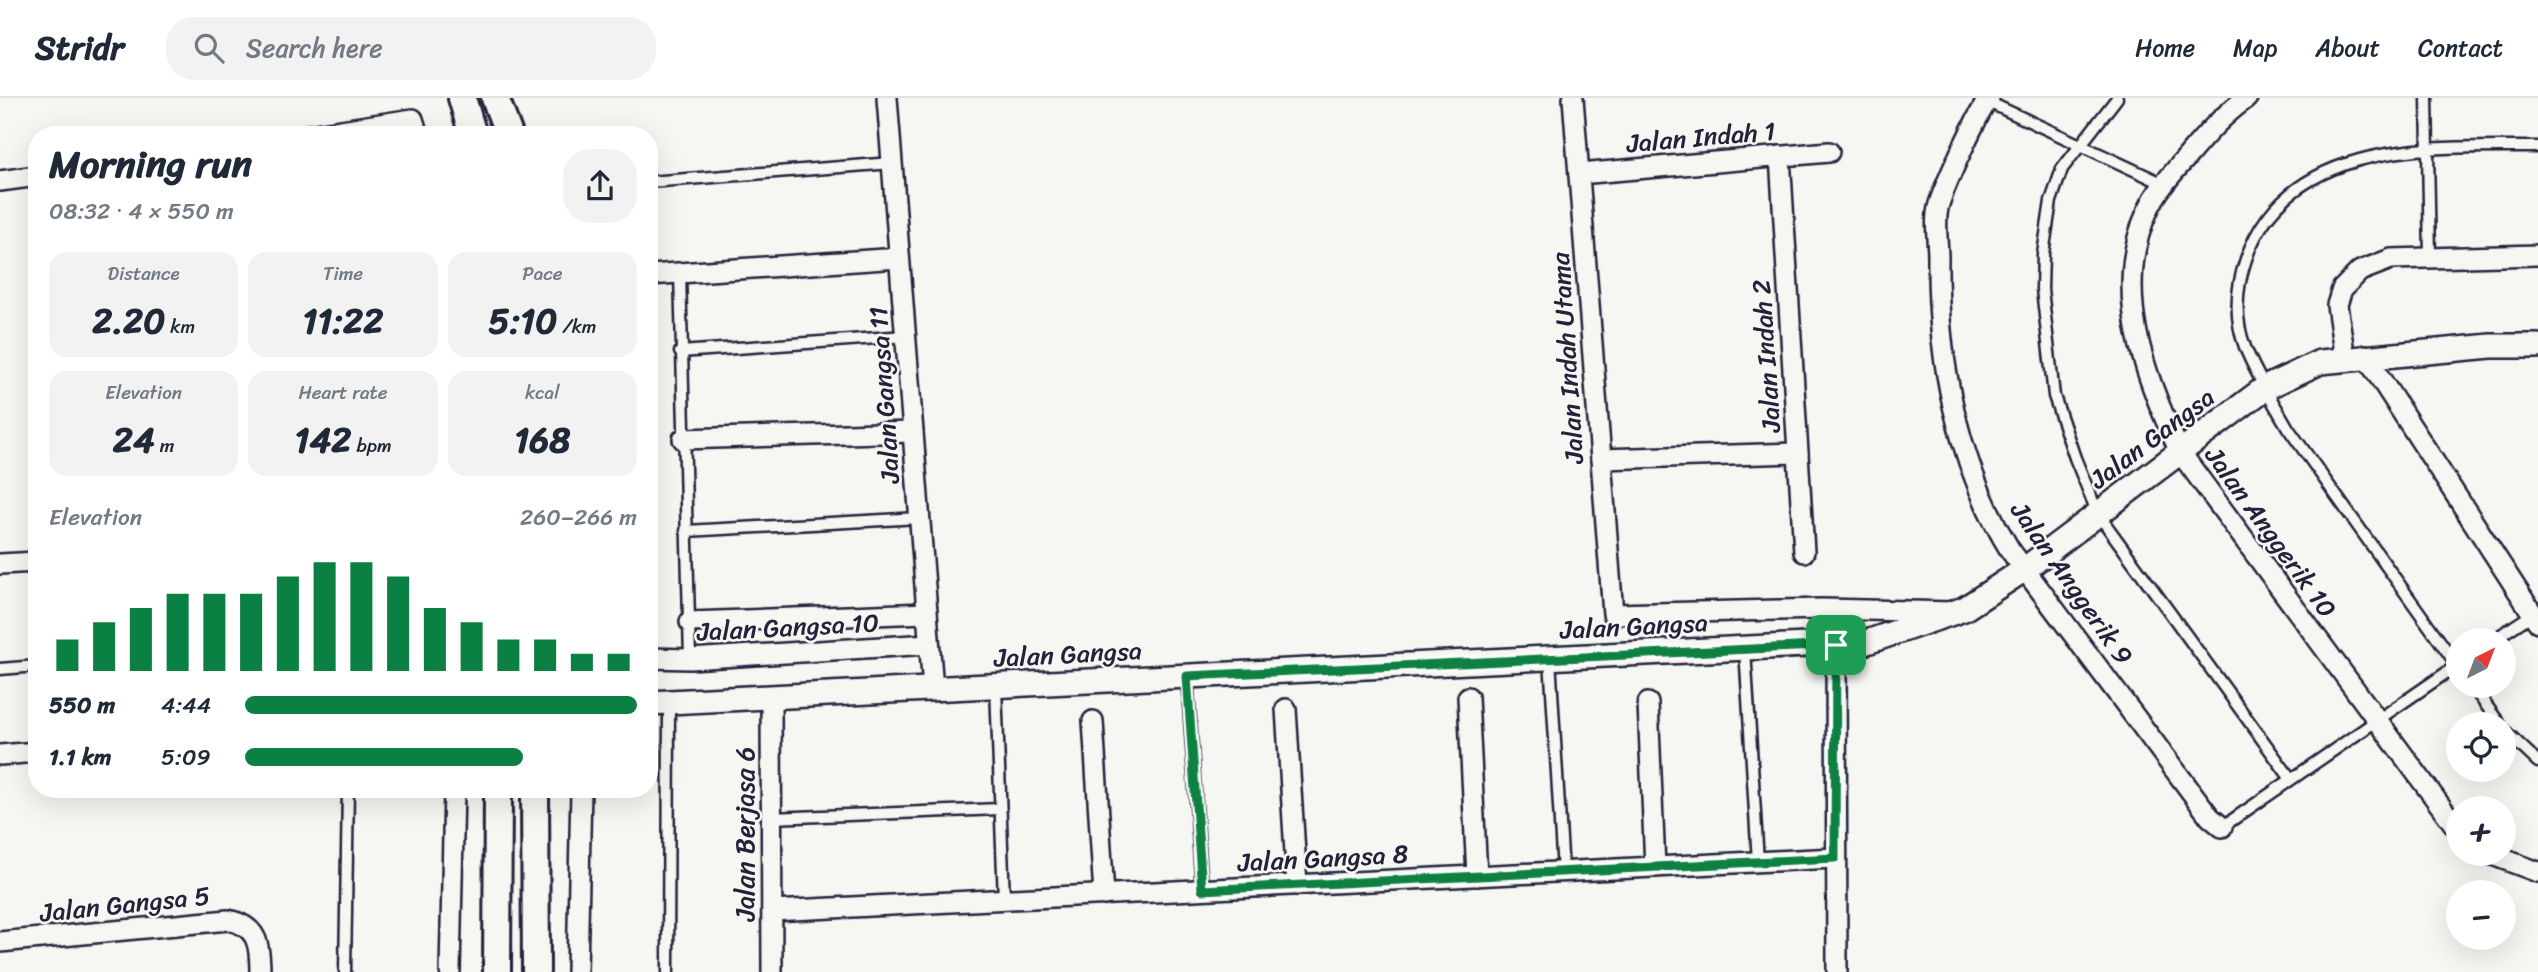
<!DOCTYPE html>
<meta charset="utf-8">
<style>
body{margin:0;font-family:Sriracha,sans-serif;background:#f2f2f3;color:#1f2937;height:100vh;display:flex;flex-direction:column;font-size:26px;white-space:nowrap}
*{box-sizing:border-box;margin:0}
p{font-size:23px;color:#747a83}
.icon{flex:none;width:38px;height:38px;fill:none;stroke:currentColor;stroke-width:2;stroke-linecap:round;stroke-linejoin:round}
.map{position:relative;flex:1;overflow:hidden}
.drawer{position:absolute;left:28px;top:28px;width:630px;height:672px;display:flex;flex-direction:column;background:#fff;border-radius:28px;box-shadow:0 7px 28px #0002}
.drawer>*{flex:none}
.needle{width:46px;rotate:42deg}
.buttons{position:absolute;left:2446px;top:530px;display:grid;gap:14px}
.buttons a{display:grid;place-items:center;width:70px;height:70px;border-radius:50%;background:#fff;box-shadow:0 7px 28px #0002;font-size:35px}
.pin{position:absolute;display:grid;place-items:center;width:60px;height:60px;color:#fff;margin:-30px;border-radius:14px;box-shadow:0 4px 10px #0006}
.round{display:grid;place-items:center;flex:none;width:74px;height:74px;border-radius:28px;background:#f2f2f3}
.headline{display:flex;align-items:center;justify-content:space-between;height:119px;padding:0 21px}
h1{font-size:38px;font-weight:700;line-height:52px}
.stats{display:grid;grid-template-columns:repeat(3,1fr);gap:10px;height:119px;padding:7px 21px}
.stats div{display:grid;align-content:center;border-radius:18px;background:#f2f2f3;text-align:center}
.stats b{font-size:35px;font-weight:700}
.stats small{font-size:19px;font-weight:400}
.stats p{font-size:19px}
.chart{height:196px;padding:14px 21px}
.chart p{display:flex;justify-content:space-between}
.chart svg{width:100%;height:126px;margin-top:7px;stroke:#0b8043;stroke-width:6}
ul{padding:0 21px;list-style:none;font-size:23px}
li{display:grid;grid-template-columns:112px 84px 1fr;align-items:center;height:52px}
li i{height:18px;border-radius:9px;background:#0b8043}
header{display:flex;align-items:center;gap:42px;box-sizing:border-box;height:98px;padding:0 35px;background:#fff;border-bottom:2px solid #e0e1e3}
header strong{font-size:33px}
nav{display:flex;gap:38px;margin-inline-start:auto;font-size:24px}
.search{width:490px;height:63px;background:#f2f2f3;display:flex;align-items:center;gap:18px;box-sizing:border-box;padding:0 24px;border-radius:28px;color:#747a83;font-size:26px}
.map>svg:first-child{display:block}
</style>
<header>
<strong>Stridr</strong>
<div class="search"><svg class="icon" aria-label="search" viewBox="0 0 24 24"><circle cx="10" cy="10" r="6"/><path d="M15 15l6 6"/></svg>Search here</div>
<nav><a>Home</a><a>Map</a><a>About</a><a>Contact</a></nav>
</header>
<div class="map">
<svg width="2538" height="874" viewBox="0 0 2538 874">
<rect width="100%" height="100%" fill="#f6f6f2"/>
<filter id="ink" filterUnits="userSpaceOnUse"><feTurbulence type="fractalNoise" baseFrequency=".0143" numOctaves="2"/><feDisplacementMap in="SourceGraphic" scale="14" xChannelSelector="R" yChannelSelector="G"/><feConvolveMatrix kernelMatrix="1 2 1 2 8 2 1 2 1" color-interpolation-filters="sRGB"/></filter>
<g filter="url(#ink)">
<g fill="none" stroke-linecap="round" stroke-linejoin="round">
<defs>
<g id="service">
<polyline points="2117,0 2062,71 2051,103 2043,156 2042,191 2054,298 2075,360 2098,416 2291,681"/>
<polyline points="2427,0 2430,160"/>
<polyline points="1984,2 2164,86"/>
<polyline points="649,84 892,65"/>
<polyline points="680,175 690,561"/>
<polyline points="680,254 906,238"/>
<polyline points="686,433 919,420"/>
<polyline points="2493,542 2533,516"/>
<polyline points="1745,551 1758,764"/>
<polyline points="1550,561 1563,774"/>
<path d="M2459,570L2288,330C2273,304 2256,277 2245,249C2234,220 2236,190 2246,161C2287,40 2435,49 2538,49"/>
<polyline points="0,571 37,568"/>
<polyline points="1187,578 1202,792"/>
<polyline points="2472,588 2500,626"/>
<polyline points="996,589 1004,802"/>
<polyline points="2504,632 2538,664"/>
<polyline points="771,720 1000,711"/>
<polyline points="2222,729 2459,566"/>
<polyline points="345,874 348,691"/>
<polyline points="668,874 669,604"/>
</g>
<g id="minor">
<polyline points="887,0 933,591"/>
<polyline points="1573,0 1613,516 1822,511 1954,514"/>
<path d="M1989,0C1976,19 1946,84 1939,106C1934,122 1938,143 1938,160C1937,259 1957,366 2010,452L2210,719L2222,729"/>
<path d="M2247,0C2223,17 2205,37 2186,60C2172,76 2157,92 2148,112C2111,192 2145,280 2180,354L2459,733"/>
<polyline points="308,37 413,21 418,37"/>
<polyline points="1780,58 1804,454"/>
<polyline points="1579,76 1829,54"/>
<polyline points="0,83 37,78"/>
<polyline points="649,177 899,160"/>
<polyline points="2365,257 2538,524"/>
<polyline points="2345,261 2337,207 2342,191 2360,173 2391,161 2538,157"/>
<polyline points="683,341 913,334"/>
<polyline points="1601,361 1798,355"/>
<polyline points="0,466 37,464"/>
<polyline points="690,524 927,515"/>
<polyline points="1836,547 1837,874"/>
<polyline points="649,560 690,561 929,546"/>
<polyline points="771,599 772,874"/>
<polyline points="1468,599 1477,778"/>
<polyline points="1648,605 1655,769"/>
<polyline points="1286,611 1297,787"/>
<polyline points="1093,623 1104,797"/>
<polyline points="0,657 37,654"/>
<polyline points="2490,756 2538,774"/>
<polyline points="772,813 1835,760"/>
<path d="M0,844L228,822C258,828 260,847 260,874"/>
<polyline points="450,874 454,691"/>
<polyline points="577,874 581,691"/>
</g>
<polyline id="tertiary" points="649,605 1867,544 1964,511 2025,471 2265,290 2320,264 2491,248 2538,248"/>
<g id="secondary">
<polyline points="462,0 473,37"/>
<polyline points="495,0 509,37"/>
<polyline points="535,691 536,874"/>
<polyline points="497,874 498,691"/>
</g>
</defs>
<!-- service casing -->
<use href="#service" stroke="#22223b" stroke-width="15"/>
<!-- minor casing -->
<use href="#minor" stroke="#22223b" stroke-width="24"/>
<!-- tertiary casing -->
<use href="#tertiary" stroke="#22223b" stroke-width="28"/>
<!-- secondary casing -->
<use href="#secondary" stroke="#22223b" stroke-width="32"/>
<!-- service -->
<use href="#service" stroke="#f6f6f2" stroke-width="10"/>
<!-- minor -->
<use href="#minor" stroke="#f6f6f2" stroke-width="19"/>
<!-- tertiary -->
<use href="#tertiary" stroke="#f6f6f2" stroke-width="23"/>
<!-- secondary -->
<use href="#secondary" stroke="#f6f6f2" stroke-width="26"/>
</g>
</g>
<g fill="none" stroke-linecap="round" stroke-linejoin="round" filter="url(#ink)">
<defs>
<polygon id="route" points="1836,547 1835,760 1202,792 1187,578"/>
</defs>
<!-- route casing -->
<use href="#route" stroke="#fff" stroke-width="14"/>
<!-- route -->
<use href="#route" stroke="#0b8043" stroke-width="9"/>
</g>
<g text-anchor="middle" stroke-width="5" stroke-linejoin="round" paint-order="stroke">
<!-- street labels -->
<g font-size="26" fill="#22223b" stroke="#f6f6f2">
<text transform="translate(1701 39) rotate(-5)" y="9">Jalan Indah 1</text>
<text transform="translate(1766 258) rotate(-94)" y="9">Jalan Indah 2</text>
<text transform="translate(1567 260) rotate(-94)" y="9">Jalan Indah Utama</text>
<text transform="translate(884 297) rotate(-94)" y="9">Jalan Gangsa 11</text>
<text transform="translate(2152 340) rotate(-37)" y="9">Jalan Gangsa</text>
<text transform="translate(2271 434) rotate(54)" y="9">Jalan Anggerik 10</text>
<text transform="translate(2072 485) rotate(55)" y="9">Jalan Anggerik 9</text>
<text transform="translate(1634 528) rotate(-3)" y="9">Jalan Gangsa</text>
<text transform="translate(788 529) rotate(-3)" y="9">Jalan Gangsa 10</text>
<text transform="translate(1068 556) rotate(-3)" y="9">Jalan Gangsa</text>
<text transform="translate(745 736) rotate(-90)" y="9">Jalan Berjasa 6</text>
<text transform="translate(1323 760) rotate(-3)" y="9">Jalan Gangsa 8</text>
<text transform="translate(125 806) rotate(-6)" y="9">Jalan Gangsa 5</text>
</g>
</g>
</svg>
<div class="buttons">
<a><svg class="needle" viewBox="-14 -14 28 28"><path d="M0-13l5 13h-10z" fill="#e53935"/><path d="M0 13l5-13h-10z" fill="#747a83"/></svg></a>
<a><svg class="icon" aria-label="locate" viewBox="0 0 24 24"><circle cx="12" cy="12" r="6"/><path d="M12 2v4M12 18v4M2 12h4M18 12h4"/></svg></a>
<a>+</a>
<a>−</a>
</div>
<div class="pin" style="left:1836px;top:547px;background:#1e9e55"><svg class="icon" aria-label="arrive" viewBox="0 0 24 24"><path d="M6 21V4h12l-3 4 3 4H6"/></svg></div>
<section class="drawer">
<div class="headline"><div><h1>Morning run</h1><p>08:32 · 4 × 550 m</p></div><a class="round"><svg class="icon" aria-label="share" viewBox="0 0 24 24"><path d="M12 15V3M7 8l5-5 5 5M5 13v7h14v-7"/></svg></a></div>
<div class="stats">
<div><p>Distance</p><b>2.20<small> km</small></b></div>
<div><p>Time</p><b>11:22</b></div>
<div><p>Pace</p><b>5:10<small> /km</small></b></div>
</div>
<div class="stats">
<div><p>Elevation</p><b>24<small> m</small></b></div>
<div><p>Heart rate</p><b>142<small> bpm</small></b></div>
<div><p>kcal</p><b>168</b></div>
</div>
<div class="chart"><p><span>Elevation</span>260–266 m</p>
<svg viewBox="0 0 160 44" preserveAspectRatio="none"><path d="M5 44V33M15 44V27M25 44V22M35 44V17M45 44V17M55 44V17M65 44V11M75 44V6M85 44V6M95 44V11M105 44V22M115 44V27M125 44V33M135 44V33M145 44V38M155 44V38"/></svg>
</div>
<ul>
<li><b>550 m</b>4:44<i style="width:100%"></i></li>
<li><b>1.1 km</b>5:09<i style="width:71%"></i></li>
</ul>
</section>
</div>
